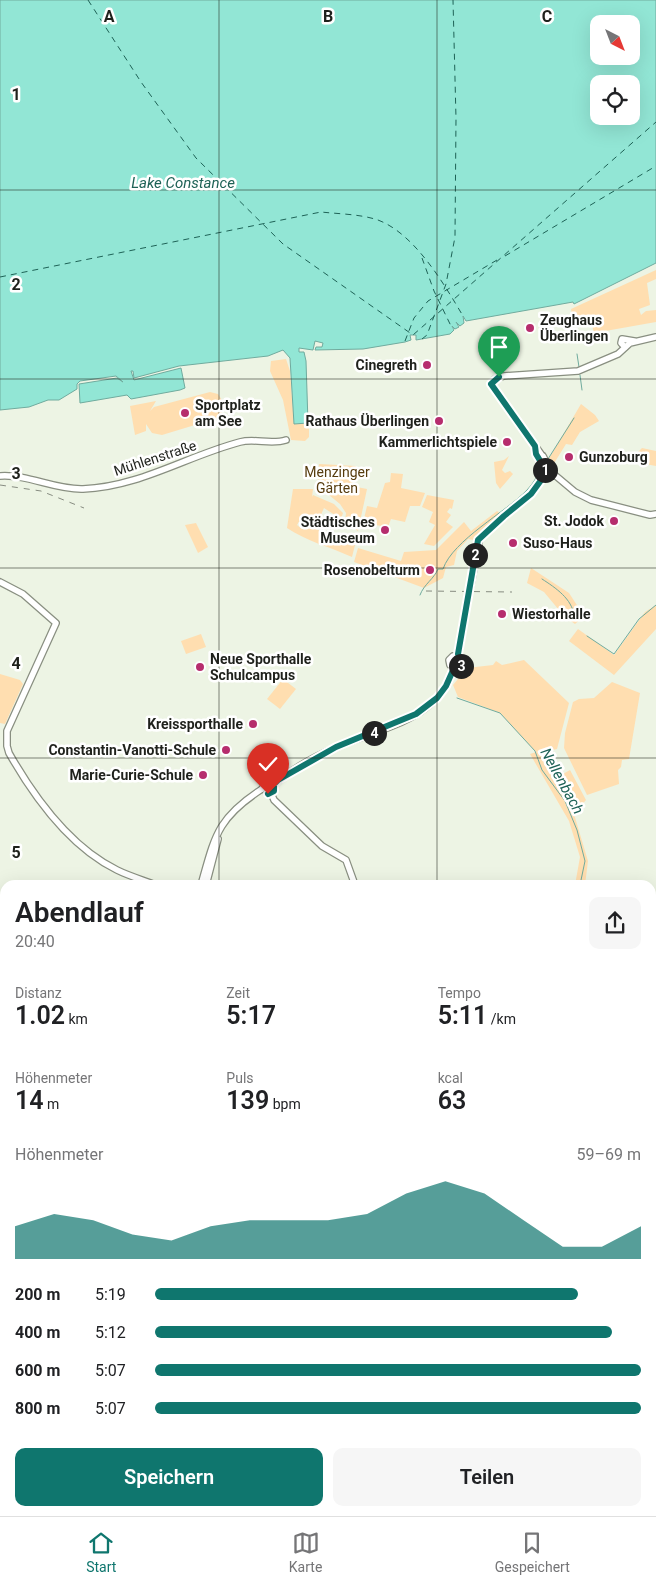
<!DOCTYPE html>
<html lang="de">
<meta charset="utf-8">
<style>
body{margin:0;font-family:Roboto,sans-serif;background:#f6f6f6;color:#202124;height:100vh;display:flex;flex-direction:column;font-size:19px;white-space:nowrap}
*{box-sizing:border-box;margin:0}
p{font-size:16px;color:#757577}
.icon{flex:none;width:28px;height:28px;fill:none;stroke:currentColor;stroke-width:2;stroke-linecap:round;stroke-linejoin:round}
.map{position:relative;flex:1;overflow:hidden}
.side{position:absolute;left:0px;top:880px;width:656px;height:636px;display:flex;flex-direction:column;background:#fff;border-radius:15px 15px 0 0;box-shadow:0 5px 20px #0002}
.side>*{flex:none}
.needle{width:32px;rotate:138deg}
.fabs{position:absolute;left:590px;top:15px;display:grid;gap:10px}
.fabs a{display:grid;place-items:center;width:50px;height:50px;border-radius:10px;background:#fff;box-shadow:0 5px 20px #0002;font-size:25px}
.pin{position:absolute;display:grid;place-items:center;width:42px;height:42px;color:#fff;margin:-51px -21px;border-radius:50% 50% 50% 0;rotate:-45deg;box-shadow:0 0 5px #0007}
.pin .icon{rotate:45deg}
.km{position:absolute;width:25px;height:25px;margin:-12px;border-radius:50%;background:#222;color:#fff;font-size:14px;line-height:25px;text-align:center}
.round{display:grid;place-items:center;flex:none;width:52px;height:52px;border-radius:10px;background:#f6f6f6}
.overview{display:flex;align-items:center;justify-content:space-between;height:85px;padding:0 15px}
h1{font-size:28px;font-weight:600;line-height:38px}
.stats{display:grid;grid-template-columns:repeat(3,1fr);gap:8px;height:85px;padding:5px 15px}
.stats div{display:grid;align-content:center}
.stats b{font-size:25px;font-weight:600}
.stats small{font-size:14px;font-weight:400}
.stats p{font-size:14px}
.chart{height:140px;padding:10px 15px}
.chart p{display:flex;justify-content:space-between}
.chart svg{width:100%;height:90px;margin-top:5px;fill:#0f766e;opacity:.7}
.primary-button{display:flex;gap:10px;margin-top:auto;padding:10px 15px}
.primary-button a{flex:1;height:58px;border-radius:10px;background:#0f766e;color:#fff;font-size:20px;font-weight:600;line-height:58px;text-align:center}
.primary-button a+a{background:#f6f6f6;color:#202124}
ul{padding:0 15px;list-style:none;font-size:16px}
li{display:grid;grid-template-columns:80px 60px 1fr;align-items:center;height:38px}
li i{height:12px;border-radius:6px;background:#0f766e}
.tabs{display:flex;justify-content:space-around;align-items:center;height:70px;border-top:1px solid #e0e0e0;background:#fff;font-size:14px;color:#757577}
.tabs a{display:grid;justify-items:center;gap:2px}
.tabs .active{color:#0f766e}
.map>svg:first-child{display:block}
</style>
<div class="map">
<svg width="656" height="1516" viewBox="0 0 656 1516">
<rect width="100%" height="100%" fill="#edf4e4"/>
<!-- green -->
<g fill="#ffdeb0">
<polygon points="656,270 656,279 647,283 650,305 639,309 641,315 646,311 656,310 656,322 594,333 591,321 573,322 571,309"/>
<polygon points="286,359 290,371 294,424 309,423 309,437 305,441 291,440 283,400 270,371 271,361"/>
<polygon points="210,392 218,394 223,402 222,414 218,418 162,435 152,433 146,424 146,431 135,435 130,406 156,401 150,411 154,407"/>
<polygon points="581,404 595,415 599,421 580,432 572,445 566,444 553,465 548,460"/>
<polygon points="642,448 656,451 656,466 629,461"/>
<polygon points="509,456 502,470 505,473 510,471 513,474 500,489 496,483 494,462 504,460"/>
<polygon points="319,464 356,466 352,486 367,489 358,531 345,522 346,513 340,504 318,486"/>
<polygon points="391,473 403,474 401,488 425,493 420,506 410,506 405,522 391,519 388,527 363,523 367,506 377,508 385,483 390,482"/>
<path d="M293,489H313L312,497L313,495L334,504L343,513L341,519L324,508L318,521L310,518L300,520L297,525L302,529L306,525L355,545L352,557C330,547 306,541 287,528Z"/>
<polygon points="427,495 454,500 452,509 450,508 447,512 451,515 446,522 453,527 434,546 424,544 435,525 429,522 433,512 422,507"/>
<polygon points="497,511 502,514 481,530 474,540 468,539 457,551 454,565 446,567 443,578 424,588 354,562 358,548 401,561 404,552 436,550 464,522 471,531"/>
<polygon points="196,523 208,547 198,553 185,525"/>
<polygon points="531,568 569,593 584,616 575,624 564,616 544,592 527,583"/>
<polygon points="656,605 656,629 614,675 569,641 578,629 614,655 645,612"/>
<polygon points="201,634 206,647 186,654 181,641"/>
<polygon points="524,660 569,703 557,749 540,753 554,779 570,770 586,800 574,814 588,861 585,885 575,885 580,857 569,821 530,754 536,752 500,713 458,697 453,685 467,668 493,665 496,661 502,665"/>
<polygon points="0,674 20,680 23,684 5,724 0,723"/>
<polygon points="283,679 296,689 280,709 267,699"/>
<polygon points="612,682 640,693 629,759 622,760 621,767 618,770 619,784 587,795 564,748 565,733 573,702 579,699 594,698"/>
<polygon points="651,924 656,925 656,980 651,980"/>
<polygon points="651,1081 656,1082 656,1211 651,1212"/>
<polygon points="656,1246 656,1323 651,1322 651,1247"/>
<polygon points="0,1300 5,1300 5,1439 0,1441"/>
<polygon points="656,1391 656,1474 651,1470 651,1393"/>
</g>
<!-- water -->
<path fill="#92e6d5" stroke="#70ab9e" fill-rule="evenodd" d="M0,0H656V263L574,304L573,302L466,321L463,316L464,323L460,326L456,322L459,327L455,329L452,326L454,330L450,334L416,340V335H410L411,340L405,342L363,349L315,350L316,347H322L323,343L315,341L313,350L299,348V352H304L306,361L308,423L294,424L290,358L283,350L268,356L179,366L134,378L133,371H131L134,380L181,368L185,388L180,390L131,399L127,395L80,403L79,384L117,378L123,382L116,376L80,381L77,384V389L59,400H48L29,407L0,410ZM599,24H631V56H599ZM599,84H631V116H599Z"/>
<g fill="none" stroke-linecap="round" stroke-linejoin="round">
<!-- stream -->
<g stroke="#70ab9e" stroke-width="1">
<polyline points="577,354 579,367"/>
<polyline points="580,375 582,390"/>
<polyline points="548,459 574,418"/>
<path d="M542,579C556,588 572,599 574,615"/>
<path d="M420,595C424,584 434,579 438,569H443C453,540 506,512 527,490C534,483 538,474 543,467"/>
<polyline points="587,636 614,654 639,619 656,605"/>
<polyline points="457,698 500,713 535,751 542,770 565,801 577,830 585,861 580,885"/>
<polyline points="651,980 656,980"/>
</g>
<!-- ferry -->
<g stroke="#1e6256" stroke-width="1" stroke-dasharray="6 5" stroke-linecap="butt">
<polyline points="88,0 141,82 196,158 283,244 413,335 656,122"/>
<polyline points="505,256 656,166"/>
<polyline points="422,258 434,291 451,326"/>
<path d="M0,277L321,212C339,214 360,214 378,220C415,234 444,284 463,316"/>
<polyline points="422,339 427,335 446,284 455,237 456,118 453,0"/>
<polyline points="405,341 414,318 428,301 497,260"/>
</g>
<defs>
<g id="minor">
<polyline points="625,347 621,343 622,339 634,341"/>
<polyline points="536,448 536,454 545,466"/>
<polyline points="541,454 491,384 495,379 504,376 578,371 618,354 630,343 656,337"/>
<polyline points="543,456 548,466 551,468 550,471 575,492 591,500 650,515 656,514"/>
<path d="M0,476C28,474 55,490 83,489C139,487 187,456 240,442C255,438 271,445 286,440"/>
<path d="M0,582L23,594L56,623L7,731V746L9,753C34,797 70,847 117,870C129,876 143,880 156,885"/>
<polyline points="471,584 480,537 531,494 547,472"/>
<polyline points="458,656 468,596"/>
<polyline points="454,668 450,665 449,660 453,656 458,656"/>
<polyline points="454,668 462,664 461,658 458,656"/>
<path d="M274,784C292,769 316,756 337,747C380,728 439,720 454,668"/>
<polyline points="262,789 267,781 274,784"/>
<polyline points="271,793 274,800 322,846 346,860 355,885"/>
<path d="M201,885C215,836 217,818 262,789"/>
<polyline points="206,885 218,839"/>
<polyline points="491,1511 494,1516"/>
</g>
<g id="major">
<polyline points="651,1215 656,1214"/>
<polyline points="0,1312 5,1311"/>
<polyline points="0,1514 6,1512 11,1516"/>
</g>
</defs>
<!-- minor casing -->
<use href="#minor" stroke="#898f81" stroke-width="8"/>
<!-- major casing -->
<use href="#major" stroke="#898f81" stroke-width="9"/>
<!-- minor -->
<use href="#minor" stroke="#fff" stroke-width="5.5"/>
<!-- major -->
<use href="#major" stroke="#fff" stroke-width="7"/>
<!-- rail -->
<g stroke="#878c81" stroke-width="1" stroke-dasharray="6 6" stroke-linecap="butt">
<polyline points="0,485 41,491 84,508"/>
<polyline points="426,591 512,592"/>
</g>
<defs>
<polyline id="minor-bridge" points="468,596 471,584"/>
</defs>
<!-- minor-bridge casing -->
<use href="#minor-bridge" stroke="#898f81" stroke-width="8" stroke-linecap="butt"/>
<!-- minor-bridge -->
<use href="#minor-bridge" stroke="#fff" stroke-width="5.5"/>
</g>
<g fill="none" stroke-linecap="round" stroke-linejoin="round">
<defs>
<polyline id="route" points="268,794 274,791 274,784 278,780 336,747 416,714 437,698 446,686 454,668 462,664 458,654 478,540 504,516 531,494 547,472 536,454 535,446 491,384 499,377"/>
</defs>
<!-- route casing -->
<use href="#route" stroke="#fff" stroke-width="10"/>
<!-- route -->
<use href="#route" stroke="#0f766e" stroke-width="6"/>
</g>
<!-- grid -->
<path fill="none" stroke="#1f211c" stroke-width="1" stroke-opacity="0.55" d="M219,0V885M437,0V885M0,190H656M0,379H656M0,568H656M0,758H656M0,948H5M651,948H656M0,1137H5M651,1137H656M0,1326H5M651,1326H656M219,1511V1516M437,1511V1516"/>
<!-- markers -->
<g fill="#b62d6d" stroke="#fff" stroke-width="2">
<circle cx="530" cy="328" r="5"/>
<circle cx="427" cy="365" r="5"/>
<circle cx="185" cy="413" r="5"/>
<circle cx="439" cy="421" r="5"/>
<circle cx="507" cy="442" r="5"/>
<circle cx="569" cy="457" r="5"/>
<circle cx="614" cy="521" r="5"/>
<circle cx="385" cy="530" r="5"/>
<circle cx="513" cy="543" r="5"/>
<circle cx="430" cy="570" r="5"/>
<circle cx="502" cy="614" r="5"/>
<circle cx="200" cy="667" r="5"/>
<circle cx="253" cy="724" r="5"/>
<circle cx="226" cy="750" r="5"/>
<circle cx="203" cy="775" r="5"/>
</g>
<g text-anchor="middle" stroke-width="5" stroke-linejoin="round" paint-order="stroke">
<!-- poi labels -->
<g font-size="14" font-weight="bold" fill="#1f211c" stroke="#fff" text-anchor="end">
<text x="540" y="325" text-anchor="start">Zeughaus<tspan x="540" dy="16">Überlingen</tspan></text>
<text x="417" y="370">Cinegreth</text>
<text x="195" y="410" text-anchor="start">Sportplatz<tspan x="195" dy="16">am See</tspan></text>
<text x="429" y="426">Rathaus Überlingen</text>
<text x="497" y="447">Kammerlichtspiele</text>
<text x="579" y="462" text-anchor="start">Gunzoburg</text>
<text x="604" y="526">St. Jodok</text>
<text x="375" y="527">Städtisches<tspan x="375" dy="16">Museum</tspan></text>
<text x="523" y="548" text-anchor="start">Suso-Haus</text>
<text x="420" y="575">Rosenobelturm</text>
<text x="512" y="619" text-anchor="start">Wiestorhalle</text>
<text x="210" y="664" text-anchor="start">Neue Sporthalle<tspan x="210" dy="16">Schulcampus</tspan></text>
<text x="243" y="729">Kreissporthalle</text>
<text x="216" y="755">Constantin-Vanotti-Schule</text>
<text x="193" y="780">Marie-Curie-Schule</text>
</g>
<!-- street labels -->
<g font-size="14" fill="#1f211c" stroke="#fff">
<text transform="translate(155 458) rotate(-18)" y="5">Mühlenstraße</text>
</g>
<!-- park labels -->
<g font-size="14" fill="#563b0e" stroke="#fff">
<text x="337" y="477">Menzinger<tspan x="337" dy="16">Gärten</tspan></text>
</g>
<!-- water labels -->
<g font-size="15" font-style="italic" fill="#1e6256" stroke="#fff">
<text x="183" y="188">Lake Constance</text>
<text transform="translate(562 781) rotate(61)" y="5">Nellenbach</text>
</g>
</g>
<g font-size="16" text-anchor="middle" font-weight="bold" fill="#1f211c" stroke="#fff" stroke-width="5" stroke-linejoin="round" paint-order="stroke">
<text x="109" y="22">A</text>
<text x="328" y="22">B</text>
<text x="547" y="22">C</text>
<text x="16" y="100">1</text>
<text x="16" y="290">2</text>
<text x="16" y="479">3</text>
<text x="16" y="669">4</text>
<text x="16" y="858">5</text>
</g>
</svg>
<div class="fabs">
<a><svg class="needle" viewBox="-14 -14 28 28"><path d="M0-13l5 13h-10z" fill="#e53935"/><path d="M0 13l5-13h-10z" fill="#757577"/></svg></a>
<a><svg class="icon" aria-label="locate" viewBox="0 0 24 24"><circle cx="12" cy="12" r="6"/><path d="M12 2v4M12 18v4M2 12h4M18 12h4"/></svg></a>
</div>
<div class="pin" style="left:499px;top:377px;background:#1e9e55"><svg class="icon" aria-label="arrive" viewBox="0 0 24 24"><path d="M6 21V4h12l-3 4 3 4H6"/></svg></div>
<div class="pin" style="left:268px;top:794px;background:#d93025"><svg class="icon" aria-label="check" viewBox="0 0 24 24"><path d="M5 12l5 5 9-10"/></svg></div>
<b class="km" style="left:545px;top:470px">1</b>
<b class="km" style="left:475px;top:555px">2</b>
<b class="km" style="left:461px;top:666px">3</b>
<b class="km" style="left:374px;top:733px">4</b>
<section class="side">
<div class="overview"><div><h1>Abendlauf</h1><p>20:40</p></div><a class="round"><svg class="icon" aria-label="share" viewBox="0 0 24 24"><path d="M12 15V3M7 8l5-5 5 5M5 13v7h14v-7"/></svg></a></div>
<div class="stats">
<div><p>Distanz</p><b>1.02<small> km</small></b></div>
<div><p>Zeit</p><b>5:17</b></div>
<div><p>Tempo</p><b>5:11<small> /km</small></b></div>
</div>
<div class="stats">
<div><p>Höhenmeter</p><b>14<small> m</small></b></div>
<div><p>Puls</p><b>139<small> bpm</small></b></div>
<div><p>kcal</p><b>63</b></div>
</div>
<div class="chart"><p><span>Höhenmeter</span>59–69 m</p>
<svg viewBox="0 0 160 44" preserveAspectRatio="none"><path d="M0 44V28L10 22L20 25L30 32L40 35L50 28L60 25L70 25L80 25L90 22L100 12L110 6L120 12L130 25L140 38L150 38L160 28V44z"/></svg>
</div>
<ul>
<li><b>200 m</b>5:19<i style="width:87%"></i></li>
<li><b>400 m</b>5:12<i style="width:94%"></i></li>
<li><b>600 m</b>5:07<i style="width:100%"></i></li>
<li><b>800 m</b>5:07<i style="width:100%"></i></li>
</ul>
<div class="primary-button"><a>Speichern</a><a>Teilen</a></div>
</section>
</div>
<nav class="tabs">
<a class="active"><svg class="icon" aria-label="home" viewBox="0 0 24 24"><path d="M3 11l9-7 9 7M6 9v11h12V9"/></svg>Start</a>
<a><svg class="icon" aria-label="map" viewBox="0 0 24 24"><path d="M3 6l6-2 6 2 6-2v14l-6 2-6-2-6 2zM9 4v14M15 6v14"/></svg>Karte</a>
<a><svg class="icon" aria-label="saved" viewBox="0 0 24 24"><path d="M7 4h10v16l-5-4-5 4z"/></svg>Gespeichert</a>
</nav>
